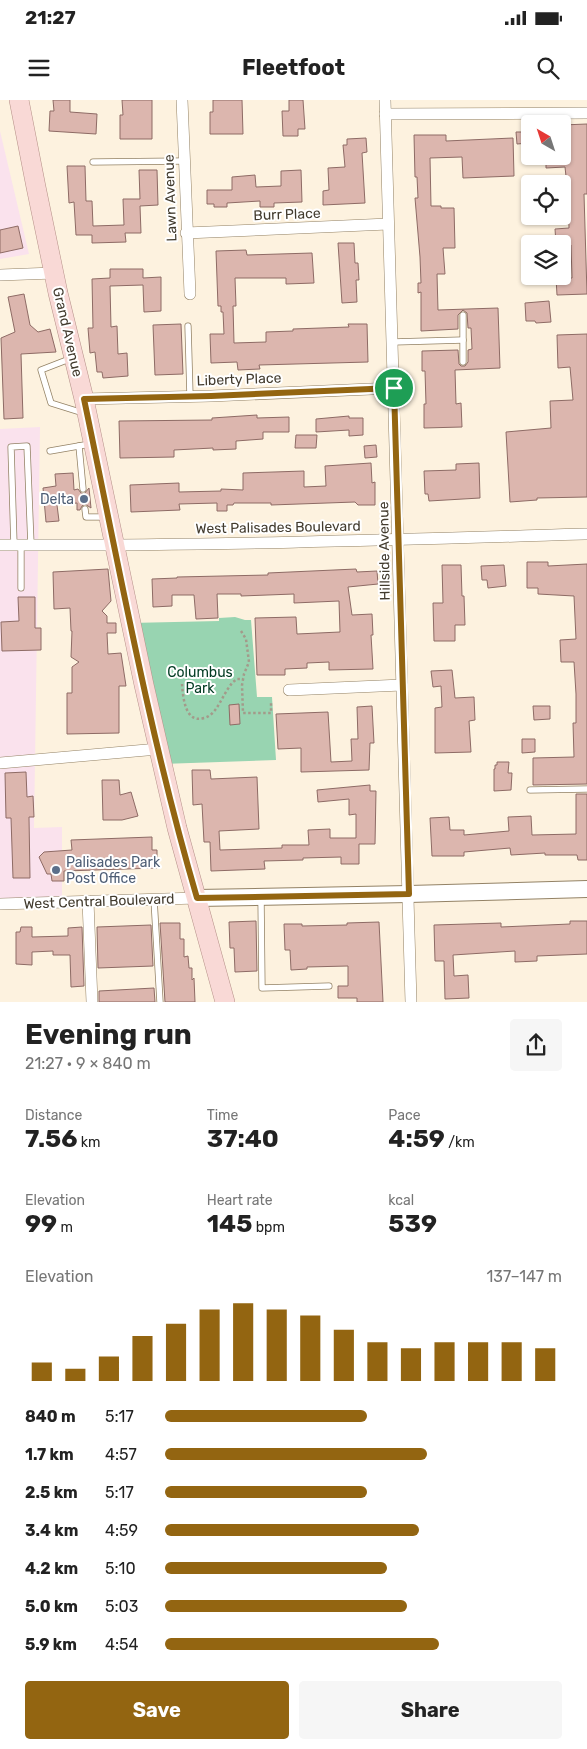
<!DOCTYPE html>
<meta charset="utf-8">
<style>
body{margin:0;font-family:Rubik,sans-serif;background:#f6f6f6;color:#222;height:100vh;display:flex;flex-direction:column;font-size:19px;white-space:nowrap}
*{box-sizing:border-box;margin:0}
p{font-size:16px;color:#767676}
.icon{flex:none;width:28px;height:28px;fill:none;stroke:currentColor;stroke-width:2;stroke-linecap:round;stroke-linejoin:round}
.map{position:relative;height:902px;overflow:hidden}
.side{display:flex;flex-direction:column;background:#fff;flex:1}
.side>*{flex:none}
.needle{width:32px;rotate:321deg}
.buttons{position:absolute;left:521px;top:15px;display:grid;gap:10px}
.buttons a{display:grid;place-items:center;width:50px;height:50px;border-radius:5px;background:#fff;box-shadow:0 1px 4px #0004;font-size:25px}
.pin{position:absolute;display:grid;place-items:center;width:42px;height:42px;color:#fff;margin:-21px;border:2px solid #fff;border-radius:50%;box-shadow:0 1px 5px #0007}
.round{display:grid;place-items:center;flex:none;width:52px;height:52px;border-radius:5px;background:#f6f6f6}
.summary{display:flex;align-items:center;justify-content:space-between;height:85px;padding:0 25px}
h1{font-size:28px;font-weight:700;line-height:38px}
.stats{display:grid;grid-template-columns:repeat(3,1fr);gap:8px;height:85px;padding:5px 25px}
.stats div{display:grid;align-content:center}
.stats b{font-size:25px;font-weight:700}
.stats small{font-size:14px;font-weight:400}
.stats p{font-size:14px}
.chart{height:140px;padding:10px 25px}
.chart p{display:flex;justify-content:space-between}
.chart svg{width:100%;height:90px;margin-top:5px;stroke:#936511;stroke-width:6}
.primary-button{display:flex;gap:10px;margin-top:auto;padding:10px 25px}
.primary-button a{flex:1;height:58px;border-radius:5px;background:#936511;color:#fff;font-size:20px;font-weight:700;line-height:58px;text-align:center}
.primary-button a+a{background:#f6f6f6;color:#222}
ul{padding:0 25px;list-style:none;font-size:16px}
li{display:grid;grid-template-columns:80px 60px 1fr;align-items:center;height:38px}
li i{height:12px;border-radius:6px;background:#936511}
.status{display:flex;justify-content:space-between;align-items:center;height:35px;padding:0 25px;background:#fff;direction:ltr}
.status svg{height:14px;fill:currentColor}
header{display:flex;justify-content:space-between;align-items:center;height:65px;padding:0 25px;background:#fff;font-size:22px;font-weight:700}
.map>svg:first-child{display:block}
</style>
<div class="status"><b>21:27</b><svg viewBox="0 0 49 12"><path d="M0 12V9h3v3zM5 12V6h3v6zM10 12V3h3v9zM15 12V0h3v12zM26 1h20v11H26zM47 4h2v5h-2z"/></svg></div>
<header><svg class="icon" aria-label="menu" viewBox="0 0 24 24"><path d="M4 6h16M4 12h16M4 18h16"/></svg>Fleetfoot<svg class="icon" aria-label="search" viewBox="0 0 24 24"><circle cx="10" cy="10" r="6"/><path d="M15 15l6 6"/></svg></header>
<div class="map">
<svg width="587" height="902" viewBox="0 0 587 902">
<rect width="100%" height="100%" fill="#fdf2df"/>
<!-- industrial -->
<g fill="#fae2ed">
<polygon points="0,31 29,154 0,159"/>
<polygon points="40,327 34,728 62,727 62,802 0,803 0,329"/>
</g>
<!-- green -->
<polygon fill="#98d4b1" points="235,517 245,520 251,520 257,597 272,597 276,660 162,664 130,523 219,521 219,518"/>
<!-- building -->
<g fill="#dcb6ae" stroke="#8e6b65">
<polygon points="53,0 70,0 70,12 97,14 96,34 49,31 50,11 54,11"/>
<polygon points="122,0 152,0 152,39 120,39 120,15 123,15"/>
<polygon points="213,0 242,0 243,34 210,34 210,12 213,12"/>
<polygon points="289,0 303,0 305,29 298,29 298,36 283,36 282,11 289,11"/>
<polygon points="587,24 587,94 584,94 587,194 557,195 556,178 572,178 571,145 556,144 555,129 569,128 568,95 565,67 546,68 546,56 562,56 562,25"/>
<polygon points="516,32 528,32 529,43 517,44"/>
<polygon points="414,35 446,35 446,41 513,38 514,76 463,78 462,57 430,58 431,106 441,106 441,108 454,108 455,148 443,148 445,174 437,174 438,210 498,208 500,268 455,270 456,304 461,303 462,327 424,328 424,304 426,304 425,271 422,271 422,251 458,250 459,264 461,266 465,266 468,262 468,250 472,249 471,228 468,228 467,213 463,210 458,215 458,229 421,231 421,192 418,193 418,183 421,183 420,157 415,98 418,98 417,77 415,77"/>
<polygon points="366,38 367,52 362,53 365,103 323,105 323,91 329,90 328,68 345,67 343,45 347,45 347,39"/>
<polygon points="67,66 85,66 86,101 92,101 93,126 124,125 123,99 140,99 139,70 157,70 158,105 140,106 141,133 125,133 126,142 92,143 92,135 76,135 74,102 69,103"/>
<polygon points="301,70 302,102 274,103 274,107 260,107 260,101 227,103 227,107 214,107 214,104 207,104 207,90 232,90 232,77 255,75 256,87 281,86 281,71"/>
<polygon points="18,126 23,148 0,153 0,130"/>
<polygon points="338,143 354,143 355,163 358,163 359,180 356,180 357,202 342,203"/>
<polygon points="246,150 247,155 312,153 314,183 286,184 286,178 235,178 236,206 233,206 234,243 266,242 266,232 293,231 293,229 349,227 348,224 367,224 368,262 259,265 260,269 238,270 237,262 211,263 210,234 224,234 223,212 221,212 221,206 218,206 216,151"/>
<polygon points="110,169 143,169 143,178 161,177 161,211 144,212 143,185 110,186 111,227 117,226 118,254 127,253 128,276 103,278 102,272 97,272 95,252 90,253 88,228 93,228 92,179 110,178"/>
<polygon points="24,194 30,225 38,232 50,229 56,252 21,254 23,318 4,319 1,238 15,232 8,197"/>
<polygon points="549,201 551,222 536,223 535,221 526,221 525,203"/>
<polygon points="181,224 183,274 155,275 153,225"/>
<polygon points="587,234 587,397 537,398 537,400 510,402 506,332 551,328 550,301 573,300 570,267 558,268 557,235"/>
<polygon points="257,315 257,318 289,317 289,332 263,332 263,339 236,341 236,349 213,350 213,348 174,350 174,357 120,358 119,321 212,320 212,318"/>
<polygon points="349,316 349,318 363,318 363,335 349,336 349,330 316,332 316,319"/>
<polygon points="296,335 317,335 316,348 295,348"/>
<polygon points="376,345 377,357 365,358 364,346"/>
<polygon points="371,363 372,383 375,382 375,405 358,405 355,402 271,405 271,403 234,403 233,405 227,405 227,411 217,411 217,403 179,404 180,410 131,412 130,385 179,383 179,392 221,391 221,389 243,390 243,373 304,371 304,387 326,386 325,366"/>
<polygon points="479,363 480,398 429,401 428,394 425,394 424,371 456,370 456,364"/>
<polygon points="73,373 74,390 78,389 81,393 84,394 89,388 91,408 85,404 82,406 80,410 77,410 77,403 57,405 59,421 46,422 43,388 56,386 55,374"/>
<polygon points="527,462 548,462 548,466 587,464 587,684 533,685 533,658 574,657 573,623 576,623 576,594 574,562 561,562 560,540 576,539 574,496 538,494 538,488 527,488"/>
<polygon points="442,465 461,465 462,496 464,496 465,525 455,525 455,541 434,541 433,503 443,503"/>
<polygon points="504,465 506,486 488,488 487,480 482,480 481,466"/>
<polygon points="108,469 111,501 102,511 107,516 107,523 116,523 116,533 107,533 108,554 121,553 126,586 119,586 119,633 67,634 67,593 72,593 72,567 79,562 71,557 72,531 71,531 70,508 54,509 53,472"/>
<polygon points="356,469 357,472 377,471 378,484 348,487 352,515 372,514 373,535 371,535 373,569 329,570 329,562 307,563 307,568 285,569 285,575 257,575 255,518 296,517 297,534 340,532 339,501 294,503 294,494 241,496 241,494 217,494 218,518 196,519 194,495 172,495 172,506 153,507 152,479 177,478 177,477 268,475 268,473"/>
<polygon points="18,497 35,497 35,528 41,528 41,550 2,551 1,522 19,521"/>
<polygon points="452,570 455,598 474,597 475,620 469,621 471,652 435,653 435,608 442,607 441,586 433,587 431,571"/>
<polygon points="239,604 240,624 230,625 229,605"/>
<polygon points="372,606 374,643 370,643 369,670 301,672 301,648 278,649 276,614 328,612 331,662 352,661 351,639 358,639 357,607"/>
<polygon points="533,606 550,606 550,619 534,620"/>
<polygon points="522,639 535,639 535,652 522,653"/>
<polygon points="497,662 509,662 508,673 512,673 511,690 494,691 494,669 495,669 495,665 497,665"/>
<polygon points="192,670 210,670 211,679 257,677 259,729 219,731 220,750 282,748 282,745 309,745 308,730 330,729 330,738 356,738 356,714 349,715 349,699 318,702 317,690 370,685 370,691 376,691 375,744 359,744 359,764 341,764 341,757 303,758 303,760 264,761 265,769 211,771 210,742 204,742 202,704 193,705"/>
<polygon points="26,672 27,697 33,696 34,717 29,717 30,778 13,778 11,718 6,718 5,673"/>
<polygon points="102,680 119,680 120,695 131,692 138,716 122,720 103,720"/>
<polygon points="576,694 587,694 587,760 578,760 577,755 545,755 545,753 511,755 510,748 464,752 464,756 432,756 430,718 449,717 450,730 464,730 464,735 509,731 508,717 531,716 532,735 576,734"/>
<polygon points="152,737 152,750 157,750 157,768 64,771 64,781 52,781 51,774 47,774 39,757 44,752 72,750 71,740"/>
<polygon points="256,821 257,871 235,872 234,848 230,848 229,822"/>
<polygon points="570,821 587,821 587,854 537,856 537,861 515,862 515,851 453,855 454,876 468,875 469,898 445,899 444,861 435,861 434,825 501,823 501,827 570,824"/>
<polygon points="379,822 383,902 357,902 357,898 338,898 338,886 348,886 348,866 307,867 307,869 291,870 290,850 285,850 284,824 302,824 302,826 347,825 347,823"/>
<polygon points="160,823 180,823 180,839 184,839 184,857 188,856 189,868 192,868 192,880 194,878 195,902 165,902"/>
<polygon points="151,825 153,866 98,868 97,827"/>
<polygon points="21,827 32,827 32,837 68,836 68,828 82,827 84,886 71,887 70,855 53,855 53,851 32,852 32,865 16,864 16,832 20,832"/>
<polygon points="154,888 155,902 99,902 99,891"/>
</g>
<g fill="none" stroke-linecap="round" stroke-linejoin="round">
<defs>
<g id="service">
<polyline points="93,62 184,61"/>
<polyline points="463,215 463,262"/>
<polyline points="188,226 190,296"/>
<polyline points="393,242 463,240"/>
<polyline points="72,258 41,270 51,303 83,313"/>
<polyline points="79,346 83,389"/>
<polyline points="50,351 90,344"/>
<polyline points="85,409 86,417 105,417"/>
<polyline points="14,445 11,347 27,346 31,445"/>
<polyline points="21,445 21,488"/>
<polyline points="530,690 587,689"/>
<polyline points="154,799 160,902"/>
<polyline points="261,799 262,888 329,886"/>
</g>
<g id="minor">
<polyline points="182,0 190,194"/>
<polyline points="385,0 411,902"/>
<polyline points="385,14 587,13"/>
<polyline points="186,133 388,124"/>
<polyline points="0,175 54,173"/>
<polyline points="84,299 211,296 394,288"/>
<path d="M0,445C196,446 391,440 587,434"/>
<polyline points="289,590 402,585"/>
<polyline points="0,663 158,649"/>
<polyline points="88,801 92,902"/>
<polyline points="0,804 197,798"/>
</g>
<polyline id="secondary" points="197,798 409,794 587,789"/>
<polyline id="primary" points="19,0 36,87 58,193 84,299 144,585 177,728 225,902"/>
</defs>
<!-- service casing -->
<use href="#service" stroke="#938265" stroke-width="7"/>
<!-- minor casing -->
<use href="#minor" stroke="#938265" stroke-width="12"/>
<!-- secondary casing -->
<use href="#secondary" stroke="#938265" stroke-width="18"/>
<!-- primary casing -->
<use href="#primary" stroke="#b69189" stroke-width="20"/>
<!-- path -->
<g stroke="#a39a8a" stroke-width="2.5" stroke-dasharray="2.5 2.5" stroke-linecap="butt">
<polyline points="241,531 246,539 249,562 244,574 242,585 243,613 271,613 271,601"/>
<path d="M182,584C183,597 185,624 204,618C209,617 213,613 216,609C222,600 226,590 233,582L237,579H243"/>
</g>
<!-- service -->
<use href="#service" stroke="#fff" stroke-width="5.5"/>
<!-- minor -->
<use href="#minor" stroke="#fff" stroke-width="11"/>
<!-- secondary -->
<use href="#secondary" stroke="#fff" stroke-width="16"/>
<!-- primary -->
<use href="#primary" stroke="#f9d9d6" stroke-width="19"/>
</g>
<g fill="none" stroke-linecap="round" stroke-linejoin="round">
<defs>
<path id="route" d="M394,288L409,794L197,798C149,634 119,466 84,299L211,296Z"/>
</defs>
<!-- route casing -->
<use href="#route" stroke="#fff" stroke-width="10"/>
<!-- route -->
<use href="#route" stroke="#936511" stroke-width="6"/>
</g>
<!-- markers -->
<g fill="#5c6f8a" stroke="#fff" stroke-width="2">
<circle cx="84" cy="399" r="5"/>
<circle cx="56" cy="770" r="5"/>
</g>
<g text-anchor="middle" stroke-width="4" stroke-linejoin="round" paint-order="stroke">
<!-- street labels -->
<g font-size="14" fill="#423b2e" stroke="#fff">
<text transform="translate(170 98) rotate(-92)" y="5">Lawn Avenue</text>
<text transform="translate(287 114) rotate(-2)" y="5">Burr Place</text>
<text transform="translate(68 232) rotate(77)" y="5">Grand Avenue</text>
<text transform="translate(239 279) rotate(-2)" y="5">Liberty Place</text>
<text transform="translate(278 427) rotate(-1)" y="5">West Palisades Boulevard</text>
<text transform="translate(384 451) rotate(-91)" y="5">Hillside Avenue</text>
<text transform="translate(99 801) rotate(-2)" y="5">West Central Boulevard</text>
</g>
<!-- service labels -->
<g font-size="14" fill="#4e5e75" stroke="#fff" text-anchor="end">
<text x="74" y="404">Delta</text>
<text x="66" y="767" text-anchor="start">Palisades Park<tspan x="66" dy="16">Post Office</tspan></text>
</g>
<!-- park labels -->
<g font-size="14" fill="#013b22" stroke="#fff">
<text x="200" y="577">Columbus<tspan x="200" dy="16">Park</tspan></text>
</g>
</g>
</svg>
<div class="buttons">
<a><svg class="needle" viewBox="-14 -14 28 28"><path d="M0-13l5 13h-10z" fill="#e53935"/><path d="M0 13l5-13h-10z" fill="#767676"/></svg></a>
<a><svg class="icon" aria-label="locate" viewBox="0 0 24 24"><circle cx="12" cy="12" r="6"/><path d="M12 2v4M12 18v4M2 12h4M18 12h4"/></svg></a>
<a><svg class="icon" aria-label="layers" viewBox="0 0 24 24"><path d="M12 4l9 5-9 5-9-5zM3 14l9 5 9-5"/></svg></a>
</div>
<div class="pin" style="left:394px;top:288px;background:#1e9e55"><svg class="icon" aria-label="arrive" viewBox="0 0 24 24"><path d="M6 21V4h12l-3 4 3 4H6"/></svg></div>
</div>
<section class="side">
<div class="summary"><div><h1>Evening run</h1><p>21:27 · 9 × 840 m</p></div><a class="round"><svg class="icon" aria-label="share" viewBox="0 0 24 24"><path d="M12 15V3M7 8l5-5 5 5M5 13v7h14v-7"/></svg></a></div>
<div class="stats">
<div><p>Distance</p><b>7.56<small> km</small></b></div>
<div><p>Time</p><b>37:40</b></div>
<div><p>Pace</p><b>4:59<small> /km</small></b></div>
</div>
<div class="stats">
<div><p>Elevation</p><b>99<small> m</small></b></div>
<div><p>Heart rate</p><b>145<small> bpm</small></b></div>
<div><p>kcal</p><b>539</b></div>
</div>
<div class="chart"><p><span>Elevation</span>137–147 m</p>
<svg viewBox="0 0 160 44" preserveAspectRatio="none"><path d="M5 44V35M15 44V38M25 44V32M35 44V22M45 44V16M55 44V9M65 44V6M75 44V9M85 44V12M95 44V19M105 44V25M115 44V28M125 44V25M135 44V25M145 44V25M155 44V28"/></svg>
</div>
<ul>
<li><b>840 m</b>5:17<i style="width:51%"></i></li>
<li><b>1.7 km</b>4:57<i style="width:66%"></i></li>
<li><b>2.5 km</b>5:17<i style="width:51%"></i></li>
<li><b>3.4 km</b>4:59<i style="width:64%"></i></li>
<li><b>4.2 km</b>5:10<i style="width:56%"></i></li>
<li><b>5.0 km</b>5:03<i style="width:61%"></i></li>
<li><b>5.9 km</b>4:54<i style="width:69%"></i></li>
</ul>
<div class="primary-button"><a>Save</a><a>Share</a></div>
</section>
